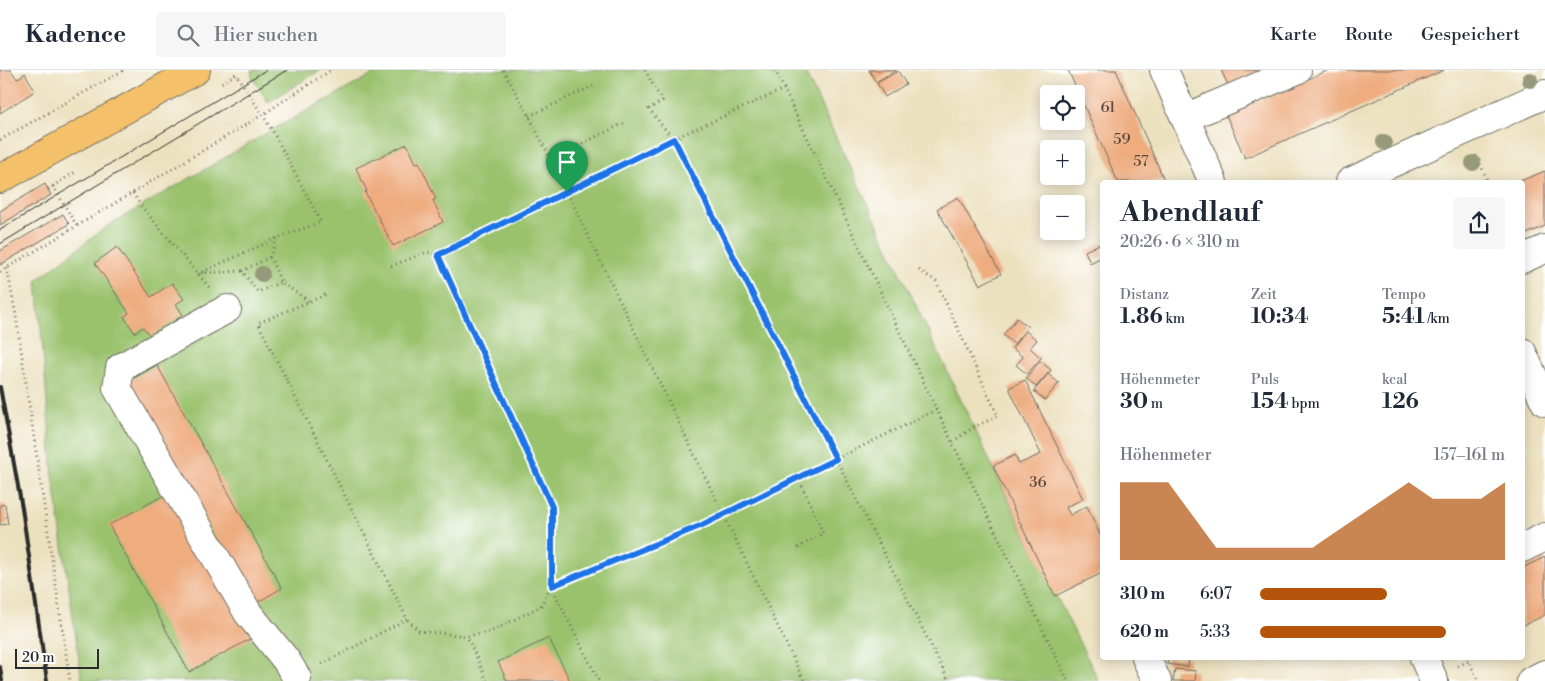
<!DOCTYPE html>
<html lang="de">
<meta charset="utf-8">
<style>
body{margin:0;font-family:"Libre Bodoni",serif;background:#f6f6f7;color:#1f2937;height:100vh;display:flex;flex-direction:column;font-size:19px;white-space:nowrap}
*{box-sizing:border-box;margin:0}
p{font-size:16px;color:#747a83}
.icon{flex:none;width:28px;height:28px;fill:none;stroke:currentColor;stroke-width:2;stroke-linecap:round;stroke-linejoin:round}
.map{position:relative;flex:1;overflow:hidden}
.panel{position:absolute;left:1100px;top:110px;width:425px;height:480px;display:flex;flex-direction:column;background:#fff;border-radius:5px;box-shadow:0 2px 12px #0003}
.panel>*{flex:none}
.tools{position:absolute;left:1040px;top:15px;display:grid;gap:10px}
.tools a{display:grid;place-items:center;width:45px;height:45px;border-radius:5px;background:#fff;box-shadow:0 2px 12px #0003;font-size:25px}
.scale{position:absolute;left:15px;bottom:12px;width:84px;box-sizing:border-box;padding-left:5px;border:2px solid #2b2b2b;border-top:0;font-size:14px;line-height:18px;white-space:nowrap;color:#2b2b2b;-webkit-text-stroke:4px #fff;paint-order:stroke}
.pin{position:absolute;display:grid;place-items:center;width:42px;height:42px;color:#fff;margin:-51px -21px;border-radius:50% 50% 50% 0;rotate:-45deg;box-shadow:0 0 5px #0007}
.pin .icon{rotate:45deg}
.round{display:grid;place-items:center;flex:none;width:52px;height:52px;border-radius:5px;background:#f6f6f7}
.summary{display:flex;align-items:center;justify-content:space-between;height:85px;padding:0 20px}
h1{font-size:28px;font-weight:800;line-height:38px}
.stats{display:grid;grid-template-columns:repeat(3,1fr);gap:8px;height:85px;padding:5px 20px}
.stats div{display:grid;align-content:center}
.stats b{font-size:21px;font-weight:800}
.stats small{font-size:14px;font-weight:400}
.stats p{font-size:14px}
.chart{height:140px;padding:10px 20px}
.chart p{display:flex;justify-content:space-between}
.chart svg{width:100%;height:90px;margin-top:5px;fill:#b45309;opacity:.7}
ul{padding:0 20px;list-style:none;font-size:16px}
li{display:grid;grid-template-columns:80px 60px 1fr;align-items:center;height:38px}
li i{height:12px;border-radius:6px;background:#b45309}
header{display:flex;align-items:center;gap:30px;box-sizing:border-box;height:70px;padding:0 25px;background:#fff;border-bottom:1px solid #e0e1e3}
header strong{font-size:24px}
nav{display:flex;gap:28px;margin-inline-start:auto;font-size:18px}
.search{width:350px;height:45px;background:#f6f6f7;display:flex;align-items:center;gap:12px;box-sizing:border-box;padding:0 18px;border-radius:5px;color:#747a83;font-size:19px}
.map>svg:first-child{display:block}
</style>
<header>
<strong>Kadence</strong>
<div class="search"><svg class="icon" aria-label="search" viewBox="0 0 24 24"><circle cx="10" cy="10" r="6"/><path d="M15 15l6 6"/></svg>Hier suchen</div>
<nav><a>Karte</a><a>Route</a><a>Gespeichert</a></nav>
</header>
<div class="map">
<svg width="1545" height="611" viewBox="0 0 1545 611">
<rect width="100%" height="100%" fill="#fff"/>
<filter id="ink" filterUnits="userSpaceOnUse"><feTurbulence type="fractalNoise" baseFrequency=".02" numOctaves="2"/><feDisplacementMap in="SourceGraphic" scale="10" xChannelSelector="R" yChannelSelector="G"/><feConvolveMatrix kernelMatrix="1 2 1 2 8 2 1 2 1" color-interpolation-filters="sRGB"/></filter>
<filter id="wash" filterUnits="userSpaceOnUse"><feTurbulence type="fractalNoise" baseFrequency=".0096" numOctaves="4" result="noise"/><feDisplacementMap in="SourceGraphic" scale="20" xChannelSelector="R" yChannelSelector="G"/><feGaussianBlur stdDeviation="1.12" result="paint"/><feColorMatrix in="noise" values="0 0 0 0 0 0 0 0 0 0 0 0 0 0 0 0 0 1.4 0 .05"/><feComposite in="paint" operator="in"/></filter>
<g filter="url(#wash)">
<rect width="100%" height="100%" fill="#ece1bf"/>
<!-- green -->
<g fill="#9ac26d" stroke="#62764c">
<polygon points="251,0 321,0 268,32 252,7"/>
<polygon points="381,0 804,0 1017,448 1099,611 82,611 53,405 37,210 106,157 272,60"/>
</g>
<g id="blocks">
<!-- building -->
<g fill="#eeac7f">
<polygon points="0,0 11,0 17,9 25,3 35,21 0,43"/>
<polygon points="869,0 896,0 876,12"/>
<polygon points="1068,0 1116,0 1165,112 1118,112"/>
<polygon points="1221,0 1262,0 1228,15"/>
<polygon points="1329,0 1444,0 1245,88 1226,45"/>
<polygon points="898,1 906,14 885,27 877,13"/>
<polygon points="407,74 416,93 419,92 436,129 433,130 443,152 393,176 365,122 367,121 356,98"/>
<polygon points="1545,101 1545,156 1522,166 1522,112 1518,112"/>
<polygon points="45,114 51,125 0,155 0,141"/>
<polygon points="958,127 1001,204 980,215 937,139"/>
<polygon points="63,144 69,154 0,195 0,181"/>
<polygon points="1102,173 1102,187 1090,193 1085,181"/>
<polygon points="117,177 151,227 172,213 184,229 176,234 183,245 151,267 143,257 135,263 124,247 129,243 95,193"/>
<polygon points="1017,248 1028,257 1014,274 1003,265"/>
<polygon points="1026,261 1037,270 1030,278 1041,288 1027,304 1016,295 1023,287 1012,278"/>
<polygon points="1040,291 1051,300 1036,317 1026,308"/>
<polygon points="157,295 282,518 253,535 127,312"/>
<polygon points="1048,304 1059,313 1045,330 1034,321"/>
<polygon points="1025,310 1083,429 1066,437 1070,445 1087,436 1102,469 1102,503 1055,526 993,396 1015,385 1019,394 1041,384 1009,318"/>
<polygon points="172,421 252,568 189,602 109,455"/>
<polygon points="5,434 8,454 0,455 0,435"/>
<polygon points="1545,487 1545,545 1522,556 1522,498"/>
<polygon points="549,568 570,611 507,611 498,592"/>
<polygon points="1168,588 1189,588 1188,597 1167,594"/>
<polygon points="1175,599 1196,601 1195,611 1173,611"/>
</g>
</g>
</g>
<g filter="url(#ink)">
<use href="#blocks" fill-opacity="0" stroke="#6f6b5f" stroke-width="1"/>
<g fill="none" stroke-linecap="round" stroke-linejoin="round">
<defs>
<g id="minor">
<polyline points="1164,0 1213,112"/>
<polyline points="1185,48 1297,0"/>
<polyline points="1350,112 1545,24"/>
<polyline points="1522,189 1545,179"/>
<polyline points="227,239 120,298 117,318 248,543 286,590 297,608"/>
<polyline points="1522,282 1545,332"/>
<polyline points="1522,478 1545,467"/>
<polyline points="1146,588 1157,611"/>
<polyline points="1424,588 1434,611"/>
<polyline points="1531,611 1545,604"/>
</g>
<polyline id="major" points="0,109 196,0"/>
</defs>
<!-- minor casing -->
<use href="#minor" stroke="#6f6b5f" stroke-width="30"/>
<!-- major casing -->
<use href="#major" stroke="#6f6b5f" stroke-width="30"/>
<!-- path -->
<g stroke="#6f6b5f" stroke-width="3" stroke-dasharray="1 4" stroke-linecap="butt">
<polyline points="503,0 529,46 567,122 673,69 949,611"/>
<polyline points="645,0 662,31 649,39 673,69 784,19 952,372 1068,611"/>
<polyline points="775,0 784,19"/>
<polyline points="529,46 593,16"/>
<polyline points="0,70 124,0"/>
<polyline points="1476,85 1488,112"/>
<polyline points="551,89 626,52"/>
<polyline points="53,116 77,156"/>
<polyline points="48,119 77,101"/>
<polyline points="133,123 141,136 209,217"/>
<polyline points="277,168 270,187 281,212"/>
<polyline points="438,185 567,122 804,611"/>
<polyline points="391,196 427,182 438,185 552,437 551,516 599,611"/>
<polyline points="7,198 16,246 70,611"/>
<polyline points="919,200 936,211 998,346 974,357 952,372"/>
<polyline points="242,201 270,187"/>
<polyline points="0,202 262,45 331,0"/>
<polyline points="201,203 242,201 258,222 281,212 310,232"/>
<polyline points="198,204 277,168 321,152 272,60 236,4 221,13"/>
<polyline points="325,225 258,253 407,549 419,561 467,566"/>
<polyline points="798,478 823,463 798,407"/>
<polyline points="322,594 407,549"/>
<polyline points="1458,596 1469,591 1478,611"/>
<polyline points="487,611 467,566 490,562 541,536 551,516 700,456 936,340"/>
</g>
<!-- minor -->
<use href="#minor" stroke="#fff" stroke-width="28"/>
<!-- major -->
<use href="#major" stroke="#f4c16a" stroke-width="28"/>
<!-- tram -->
<g stroke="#2b2b2b" stroke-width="1">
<polyline points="0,160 266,0"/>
<polyline points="0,174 287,0"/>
</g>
<!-- rail -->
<g stroke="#2b2b2b" stroke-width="4">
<polyline points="0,317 22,438 47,611"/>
<polyline points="0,597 2,611"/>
</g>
</g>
<!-- trees -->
<g fill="#979a7a">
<circle cx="1530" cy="10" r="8"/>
<circle cx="1384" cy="72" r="8"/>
<circle cx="1473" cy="93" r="8"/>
<circle cx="262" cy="204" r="8"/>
</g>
</g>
<g fill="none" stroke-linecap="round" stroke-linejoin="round" filter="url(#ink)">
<defs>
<polygon id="route" points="674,69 836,389 700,456 552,516 552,437 438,185"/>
</defs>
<!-- route casing -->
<use href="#route" stroke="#fff" stroke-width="10"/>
<!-- route -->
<use href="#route" stroke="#1a73e8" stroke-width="6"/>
</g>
<g text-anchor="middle" stroke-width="4" stroke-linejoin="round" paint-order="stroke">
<!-- number labels -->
<g font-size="15" fill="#5c4b40">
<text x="1108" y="42">61</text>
<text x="1122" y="74">59</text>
<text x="1141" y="96">57</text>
<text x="1038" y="417">36</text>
</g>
</g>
</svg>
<div class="tools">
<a><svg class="icon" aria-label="locate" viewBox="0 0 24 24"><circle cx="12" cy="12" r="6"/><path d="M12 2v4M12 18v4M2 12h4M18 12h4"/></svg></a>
<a>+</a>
<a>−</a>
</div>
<div class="scale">20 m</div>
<div class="pin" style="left:567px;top:122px;background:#1e9e55"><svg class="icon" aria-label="arrive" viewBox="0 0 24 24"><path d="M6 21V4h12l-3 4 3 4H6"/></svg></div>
<section class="panel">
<div class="summary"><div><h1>Abendlauf</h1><p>20:26 · 6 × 310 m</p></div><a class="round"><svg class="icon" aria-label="share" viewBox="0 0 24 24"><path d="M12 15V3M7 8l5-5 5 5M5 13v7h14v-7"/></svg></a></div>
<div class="stats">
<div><p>Distanz</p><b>1.86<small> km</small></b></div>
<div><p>Zeit</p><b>10:34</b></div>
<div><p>Tempo</p><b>5:41<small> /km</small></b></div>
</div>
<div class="stats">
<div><p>Höhenmeter</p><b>30<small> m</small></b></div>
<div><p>Puls</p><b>154<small> bpm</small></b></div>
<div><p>kcal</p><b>126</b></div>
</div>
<div class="chart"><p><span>Höhenmeter</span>157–161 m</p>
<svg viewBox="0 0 160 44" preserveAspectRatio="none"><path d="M0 44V6L10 6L20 6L30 22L40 38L50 38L60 38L70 38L80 38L90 30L100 22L110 14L120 6L130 14L140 14L150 14L160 6V44z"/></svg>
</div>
<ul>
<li><b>310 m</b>6:07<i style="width:52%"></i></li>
<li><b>620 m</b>5:33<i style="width:76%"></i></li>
</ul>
</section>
</div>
